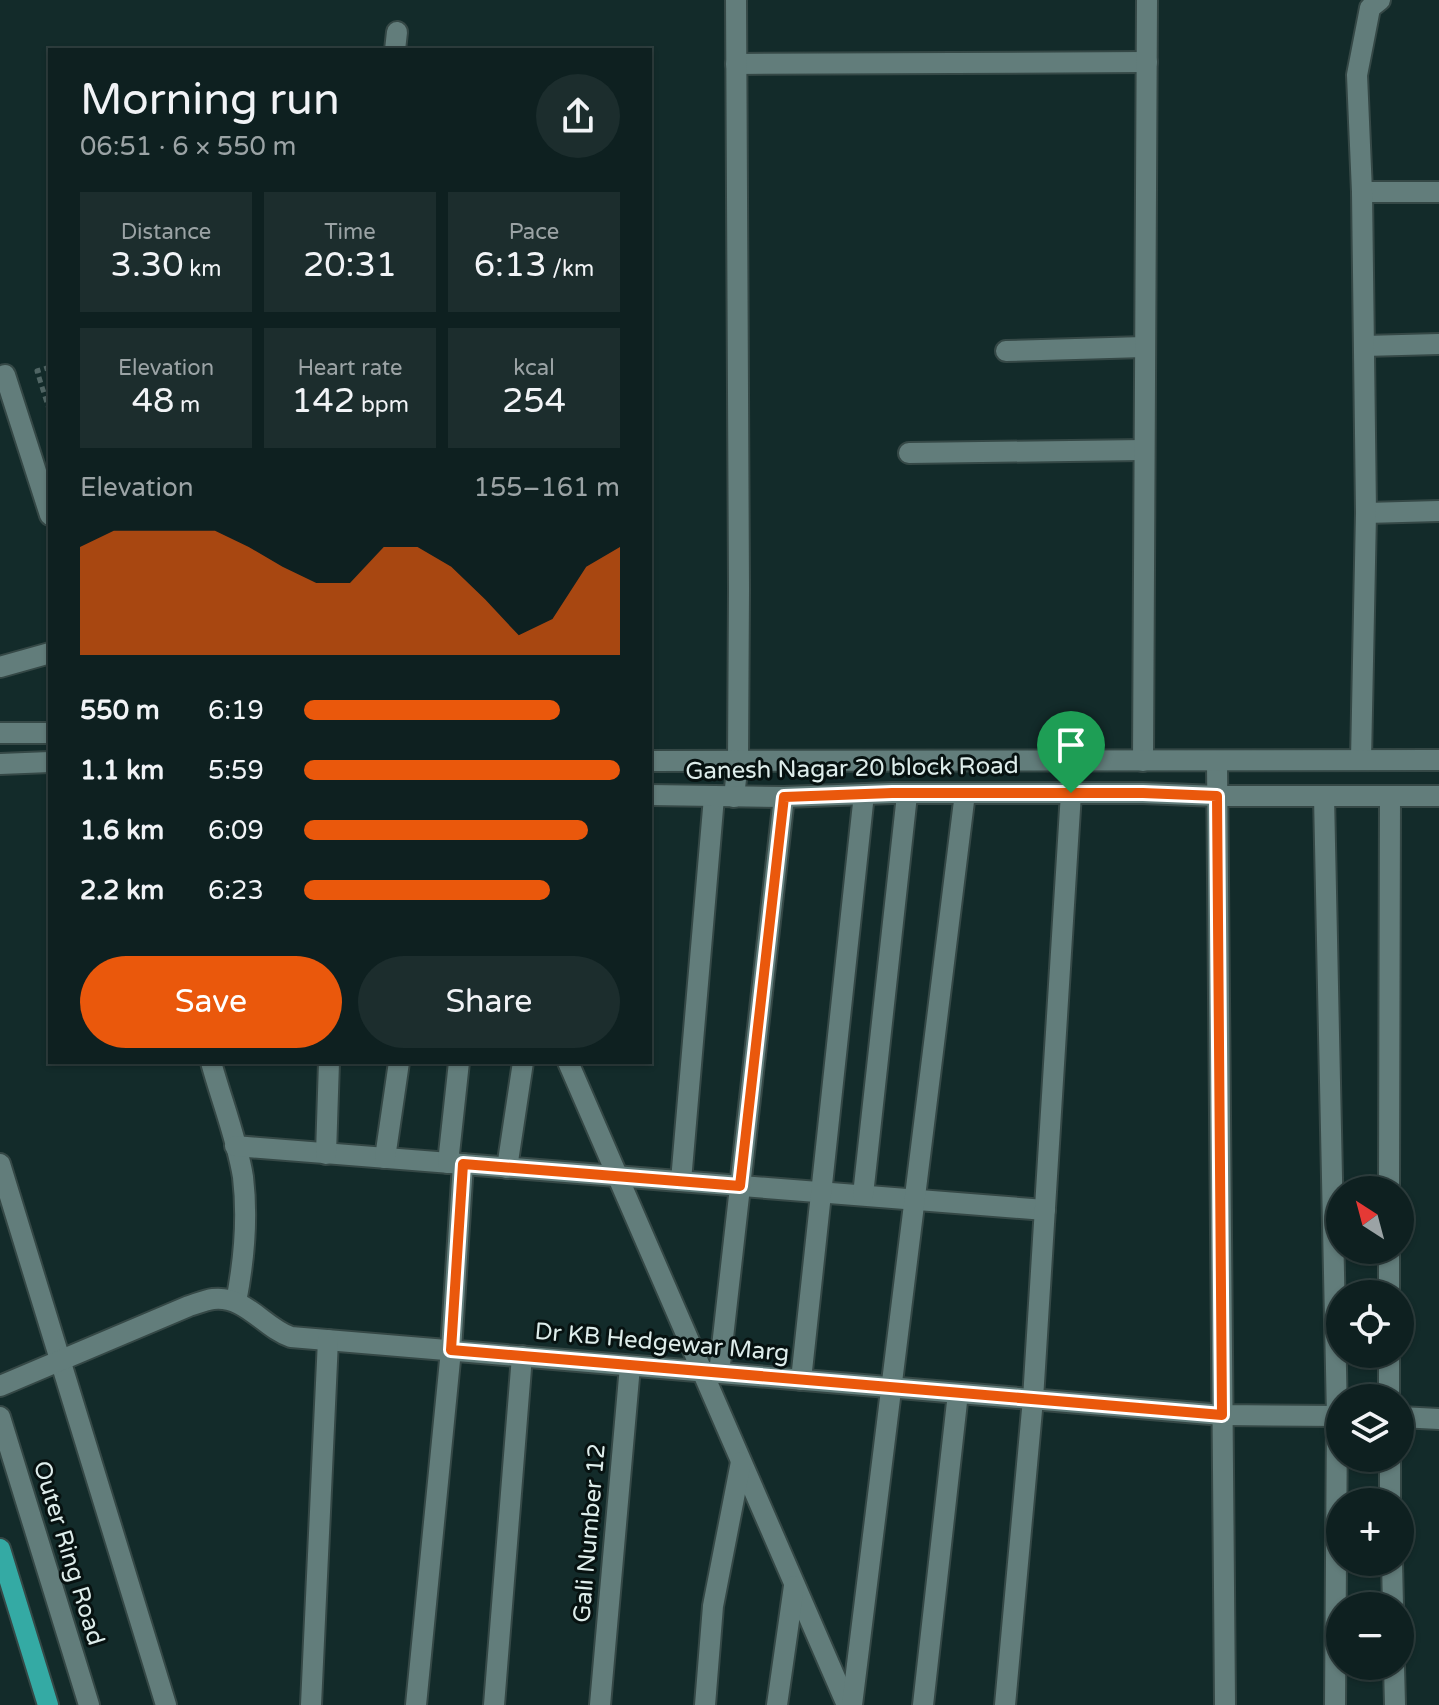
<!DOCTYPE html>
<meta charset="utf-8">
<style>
body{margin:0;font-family:"Varela Round",sans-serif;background:#1c2d2d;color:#f1f3f6;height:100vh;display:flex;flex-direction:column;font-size:30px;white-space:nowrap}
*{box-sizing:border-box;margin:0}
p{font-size:26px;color:#9ba3a5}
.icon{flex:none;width:44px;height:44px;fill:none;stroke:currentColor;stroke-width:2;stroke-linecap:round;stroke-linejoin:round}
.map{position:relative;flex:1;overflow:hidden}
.drawer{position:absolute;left:48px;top:48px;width:604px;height:1016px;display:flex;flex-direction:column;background:#0e2020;border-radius:0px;box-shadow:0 2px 6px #0004,0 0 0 2px #2e3e3e}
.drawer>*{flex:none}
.needle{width:52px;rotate:324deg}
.buttons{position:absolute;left:1326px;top:1176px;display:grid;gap:16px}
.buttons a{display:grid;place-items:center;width:88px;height:88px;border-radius:50%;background:#0e2020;box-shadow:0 2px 6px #0004,0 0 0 2px #2e3e3e;font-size:40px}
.pin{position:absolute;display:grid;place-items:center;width:68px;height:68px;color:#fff;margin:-82px -34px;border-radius:50% 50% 50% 0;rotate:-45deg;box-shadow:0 0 8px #0007}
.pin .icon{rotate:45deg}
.round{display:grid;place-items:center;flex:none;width:84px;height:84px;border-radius:42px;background:#1c2d2d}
.summary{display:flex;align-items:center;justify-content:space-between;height:136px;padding:0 32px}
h1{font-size:44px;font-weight:600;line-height:60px}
.figures{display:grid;grid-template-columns:repeat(3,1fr);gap:12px;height:136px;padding:8px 32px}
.figures div{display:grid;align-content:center;border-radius:0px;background:#1c2d2d;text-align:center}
.figures b{font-size:34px;font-weight:600}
.figures small{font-size:22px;font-weight:400}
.figures p{font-size:22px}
.chart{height:224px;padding:16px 32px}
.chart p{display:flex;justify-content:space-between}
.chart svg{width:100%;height:144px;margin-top:8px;fill:#ea580c;opacity:.7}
.primary-button{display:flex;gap:16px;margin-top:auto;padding:16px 32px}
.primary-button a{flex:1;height:92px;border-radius:48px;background:#ea580c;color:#fff;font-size:32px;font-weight:600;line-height:92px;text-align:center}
.primary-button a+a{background:#1c2d2d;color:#f1f3f6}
ul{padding:0 32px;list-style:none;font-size:26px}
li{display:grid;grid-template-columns:128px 96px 1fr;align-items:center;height:60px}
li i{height:20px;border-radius:10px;background:#ea580c}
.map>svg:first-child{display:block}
</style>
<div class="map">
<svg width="1439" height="1705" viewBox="0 0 1439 1705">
<rect width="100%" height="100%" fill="#132b2a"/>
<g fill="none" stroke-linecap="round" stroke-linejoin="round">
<defs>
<g id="minor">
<polyline points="395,50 397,32"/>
<polyline points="736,64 1147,62"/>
<polyline points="1362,192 1439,192"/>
<polyline points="1364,346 1439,344"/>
<polyline points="1006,351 1144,347"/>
<polyline points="5,375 50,515"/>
<polyline points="909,453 1143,450"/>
<polyline points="1366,513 1439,511"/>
<polyline points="0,667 50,653"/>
<polyline points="1361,760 1366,513 1362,192 1357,75 1370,8 1380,0"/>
<polyline points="1143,761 1147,0"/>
<polyline points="1217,761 1225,1705"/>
<polyline points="1324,796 1337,1416 1335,1705"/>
<polyline points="734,797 738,761 739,589 736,0"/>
<path d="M211,1062C221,1099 237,1139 243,1177C248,1219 244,1261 236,1302"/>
<polyline points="568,1062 847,1705"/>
<polyline points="235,1146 1045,1210"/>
<polyline points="326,1154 329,1062"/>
<polyline points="385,1158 399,1062"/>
<polyline points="448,1163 459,1062"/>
<polyline points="0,1164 166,1705"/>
<polyline points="507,1168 523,1062"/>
<polyline points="681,1181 714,797"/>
<polyline points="1389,1190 1390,796"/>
<polyline points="863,1195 907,795"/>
<polyline points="1389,1294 1389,1250"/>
<polyline points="719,1373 784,797"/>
<polyline points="801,1380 864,794"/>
<path d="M0,1386L189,1306C196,1304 205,1300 213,1299C245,1295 264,1328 291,1337L1222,1415L1340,1416"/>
<polyline points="1389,1398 1389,1354"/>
<polyline points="1400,1417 1439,1419"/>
<polyline points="1390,1458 1390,1502"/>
<polyline points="1392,1562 1393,1606"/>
<polyline points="1394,1666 1395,1705"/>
<polyline points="311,1705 328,1340"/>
<polyline points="416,1705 451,1350 463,1164"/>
<polyline points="494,1705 522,1356"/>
<polyline points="600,1705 630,1366"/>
<polyline points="705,1705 713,1606 741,1462"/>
<polyline points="777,1705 794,1586"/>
<polyline points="852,1705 965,793"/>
<polyline points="923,1705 958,1393"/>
<polyline points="1005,1705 1033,1399 1071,793"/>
</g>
<g id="tertiary">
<polyline points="0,733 50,733"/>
<polyline points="650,761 1439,760"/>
<polyline points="0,764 50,762"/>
<polyline points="650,795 784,797 892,793 1143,793 1217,796 1439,796"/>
<polyline points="0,1417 89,1705"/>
</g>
<polyline id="primary" points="0,1549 48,1705"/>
</defs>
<!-- minor casing -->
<use href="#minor" stroke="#354846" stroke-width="24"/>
<!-- tertiary casing -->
<use href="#tertiary" stroke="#354846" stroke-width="24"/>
<!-- primary casing -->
<use href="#primary" stroke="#354846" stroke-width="24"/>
<!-- path -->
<polyline stroke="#506564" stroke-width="5" stroke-dasharray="6 4" stroke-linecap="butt" points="50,367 37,371 50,412"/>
<!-- minor -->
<use href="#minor" stroke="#627d7b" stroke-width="20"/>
<!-- tertiary -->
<use href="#tertiary" stroke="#627d7b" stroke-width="20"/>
<!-- primary -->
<use href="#primary" stroke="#34aaa4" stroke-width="20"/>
</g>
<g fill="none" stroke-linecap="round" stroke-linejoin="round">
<defs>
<polygon id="route" points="892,793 1143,793 1217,796 1222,1415 451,1350 463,1164 740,1186 784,797"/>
</defs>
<!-- route casing -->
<use href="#route" stroke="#fff" stroke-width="16"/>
<!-- route -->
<use href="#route" stroke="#ea580c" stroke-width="10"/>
</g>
<g text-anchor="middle" stroke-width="6" stroke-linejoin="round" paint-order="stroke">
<!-- street labels -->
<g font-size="24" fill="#deedeb" stroke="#071211">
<text transform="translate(852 768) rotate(-1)" y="8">Ganesh Nagar 20 block Road</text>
<text transform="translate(662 1342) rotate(5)" y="8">Dr KB Hedgewar Marg</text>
<text transform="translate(589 1533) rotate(-85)" y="8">Gali Number 12</text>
<text transform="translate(69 1553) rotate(73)" y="8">Outer Ring Road</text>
</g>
</g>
</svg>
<div class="buttons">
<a><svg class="needle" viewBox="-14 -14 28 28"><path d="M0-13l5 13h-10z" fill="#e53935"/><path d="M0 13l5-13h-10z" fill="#9ba3a5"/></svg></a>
<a><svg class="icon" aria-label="locate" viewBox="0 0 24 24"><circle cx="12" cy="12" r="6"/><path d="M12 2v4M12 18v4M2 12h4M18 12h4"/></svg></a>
<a><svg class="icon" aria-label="layers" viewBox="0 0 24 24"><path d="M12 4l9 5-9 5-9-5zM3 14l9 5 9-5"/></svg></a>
<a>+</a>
<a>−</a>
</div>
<div class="pin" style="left:1071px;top:793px;background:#1e9e55"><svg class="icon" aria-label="arrive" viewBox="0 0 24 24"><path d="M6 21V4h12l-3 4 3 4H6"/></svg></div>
<section class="drawer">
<div class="summary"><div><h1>Morning run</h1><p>06:51 · 6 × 550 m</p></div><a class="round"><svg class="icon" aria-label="share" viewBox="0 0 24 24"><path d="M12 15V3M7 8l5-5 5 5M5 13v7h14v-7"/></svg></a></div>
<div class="figures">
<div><p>Distance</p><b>3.30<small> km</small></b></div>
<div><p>Time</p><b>20:31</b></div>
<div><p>Pace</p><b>6:13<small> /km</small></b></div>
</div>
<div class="figures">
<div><p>Elevation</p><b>48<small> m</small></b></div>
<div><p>Heart rate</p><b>142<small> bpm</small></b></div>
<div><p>kcal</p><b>254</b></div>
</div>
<div class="chart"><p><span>Elevation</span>155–161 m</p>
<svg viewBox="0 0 160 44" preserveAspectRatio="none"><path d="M0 44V11L10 6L20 6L30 6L40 6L50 11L60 17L70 22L80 22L90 11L100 11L110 17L120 27L130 38L140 33L150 17L160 11V44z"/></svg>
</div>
<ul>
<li><b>550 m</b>6:19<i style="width:81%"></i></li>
<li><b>1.1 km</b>5:59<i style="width:100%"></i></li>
<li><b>1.6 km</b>6:09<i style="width:90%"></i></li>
<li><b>2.2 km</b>6:23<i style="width:78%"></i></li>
</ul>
<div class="primary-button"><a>Save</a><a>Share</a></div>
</section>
</div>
